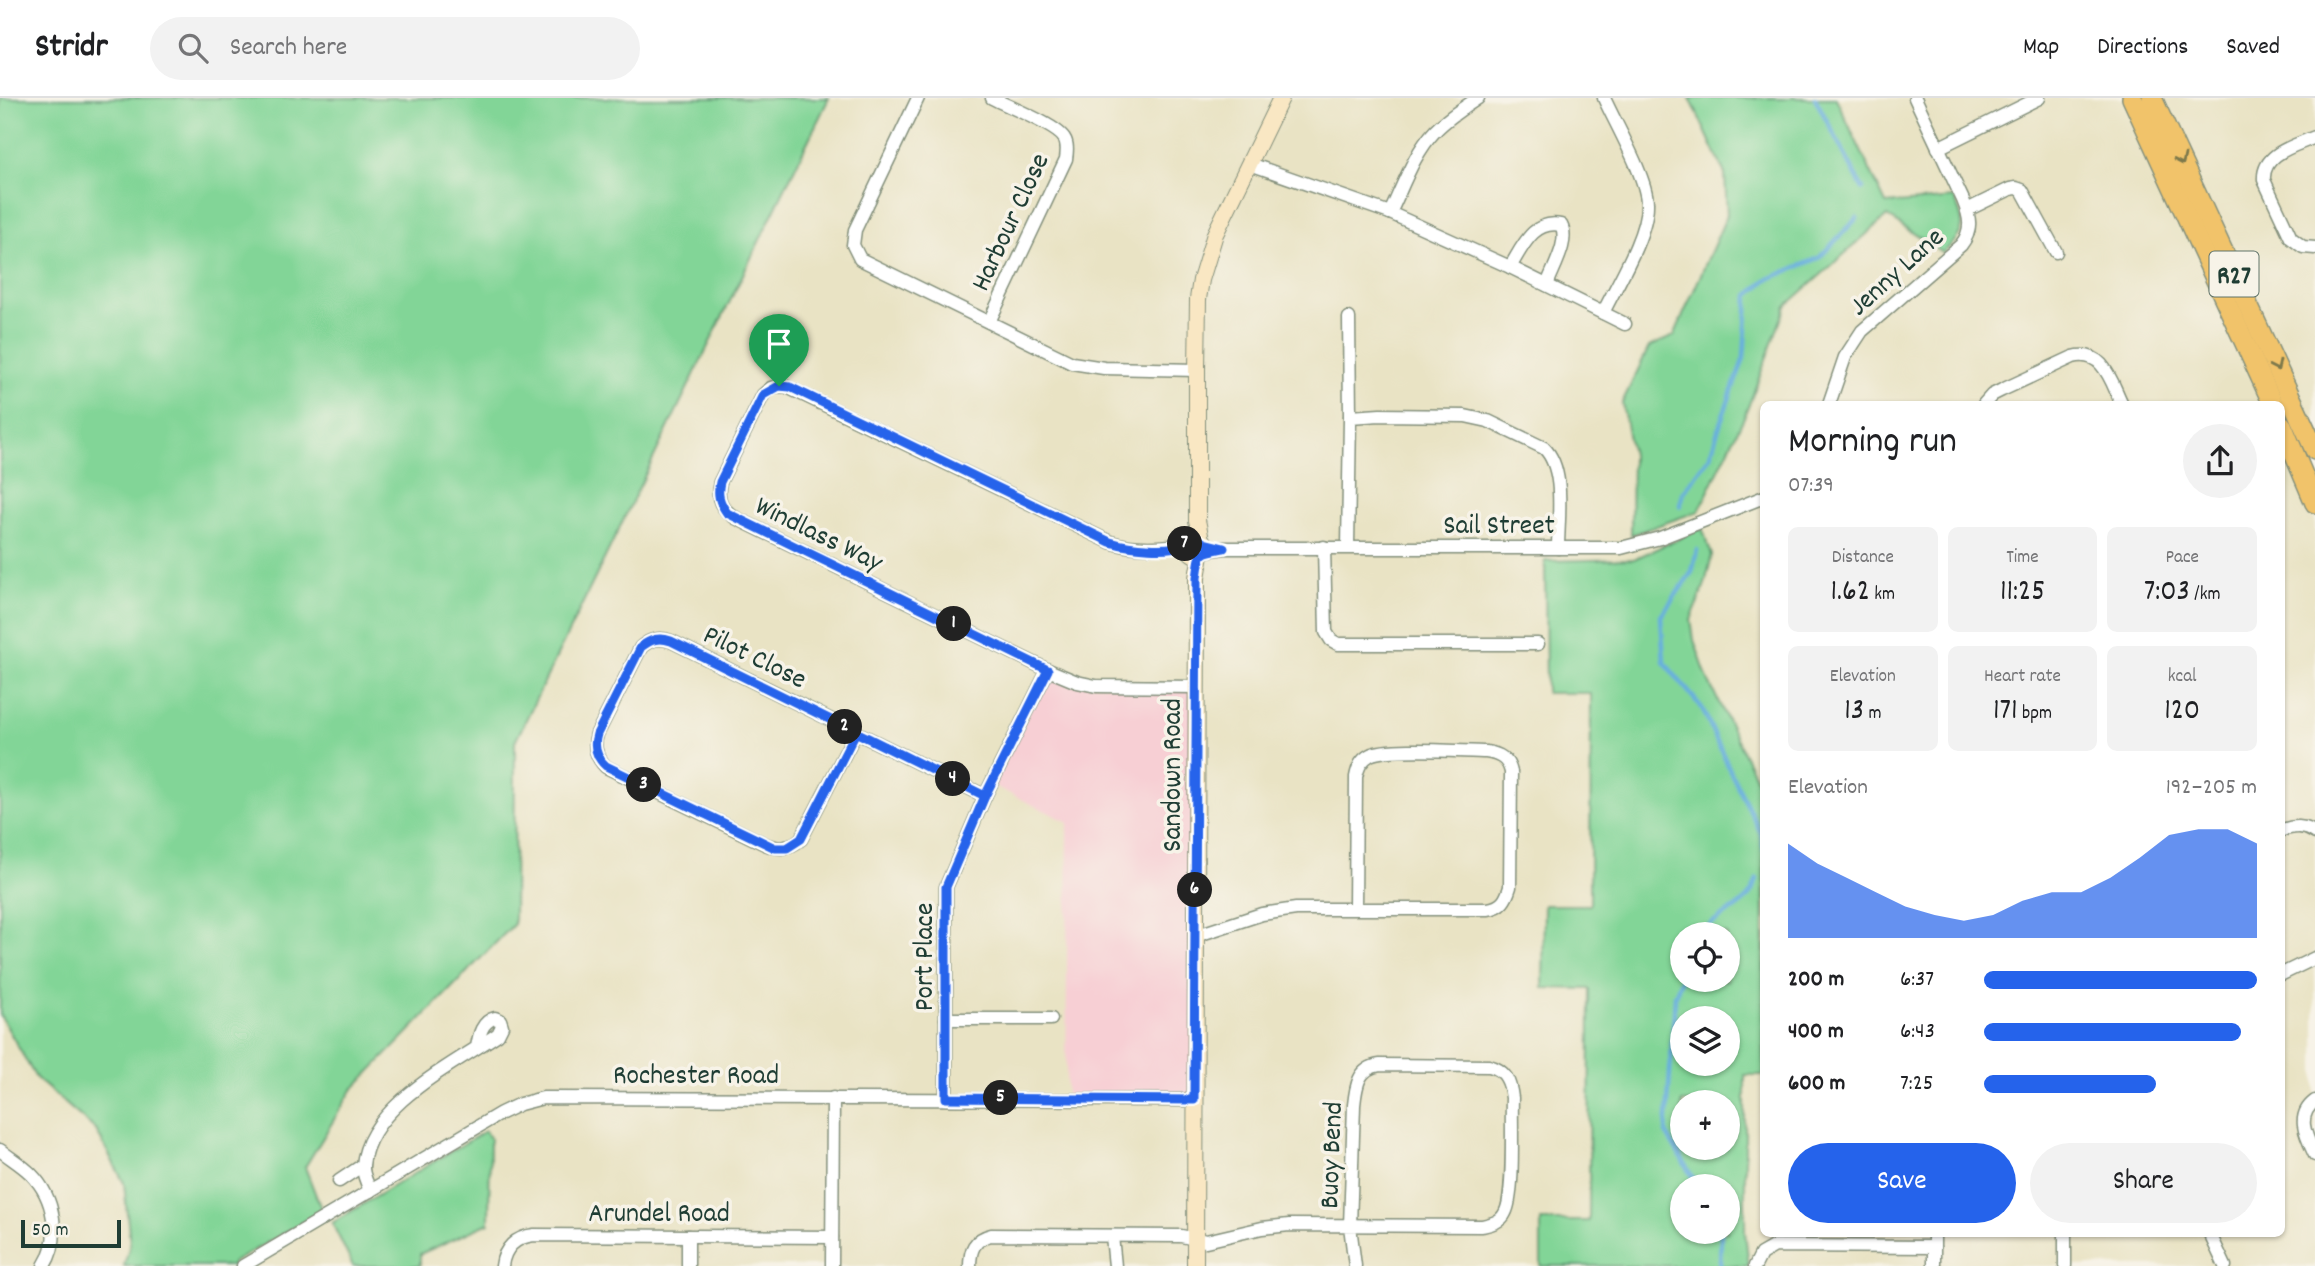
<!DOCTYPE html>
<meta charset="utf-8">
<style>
body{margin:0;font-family:Dekko,sans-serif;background:#f2f2f2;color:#202124;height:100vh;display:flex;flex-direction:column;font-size:26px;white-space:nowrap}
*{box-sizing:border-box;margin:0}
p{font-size:23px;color:#757577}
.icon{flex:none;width:38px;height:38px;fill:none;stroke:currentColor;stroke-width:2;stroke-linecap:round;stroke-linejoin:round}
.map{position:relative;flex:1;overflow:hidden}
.side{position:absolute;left:1760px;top:303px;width:525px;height:836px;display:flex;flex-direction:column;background:#fff;border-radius:10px;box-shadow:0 2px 5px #0004}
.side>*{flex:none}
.tools{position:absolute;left:1670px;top:824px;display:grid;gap:14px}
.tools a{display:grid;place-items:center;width:70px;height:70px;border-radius:50%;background:#fff;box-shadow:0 2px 5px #0004;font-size:35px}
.scale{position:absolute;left:21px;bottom:18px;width:100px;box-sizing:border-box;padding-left:7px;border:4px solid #1f3d34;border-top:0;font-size:19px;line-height:24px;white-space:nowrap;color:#1f3d34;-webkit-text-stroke:5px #f7f3e8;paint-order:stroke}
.pin{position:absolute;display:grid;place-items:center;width:60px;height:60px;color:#fff;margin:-72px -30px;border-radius:50% 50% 50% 0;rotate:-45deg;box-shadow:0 0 7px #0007}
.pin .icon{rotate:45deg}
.km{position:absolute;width:35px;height:35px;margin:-18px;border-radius:50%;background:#222;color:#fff;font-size:19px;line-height:35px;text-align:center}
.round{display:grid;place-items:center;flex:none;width:74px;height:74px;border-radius:37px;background:#f2f2f2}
.summary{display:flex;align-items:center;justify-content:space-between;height:119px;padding:0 28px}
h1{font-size:38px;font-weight:600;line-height:52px}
.metrics{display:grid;grid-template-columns:repeat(3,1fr);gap:10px;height:119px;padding:7px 28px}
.metrics div{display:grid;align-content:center;border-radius:10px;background:#f2f2f2;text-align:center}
.metrics b{font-size:30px;font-weight:600}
.metrics small{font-size:19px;font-weight:400}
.metrics p{font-size:19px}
.chart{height:196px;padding:14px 28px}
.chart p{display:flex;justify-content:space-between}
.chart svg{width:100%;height:126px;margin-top:7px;fill:#2563eb;opacity:.7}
.primary-button{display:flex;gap:14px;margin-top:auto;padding:14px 28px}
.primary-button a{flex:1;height:80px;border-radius:42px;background:#2563eb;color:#fff;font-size:28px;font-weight:600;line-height:80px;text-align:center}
.primary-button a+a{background:#f2f2f2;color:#202124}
ul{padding:0 28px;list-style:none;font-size:23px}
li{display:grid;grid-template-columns:112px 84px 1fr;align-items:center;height:52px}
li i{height:18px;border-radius:9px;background:#2563eb}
header{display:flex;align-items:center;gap:42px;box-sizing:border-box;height:98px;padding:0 35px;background:#fff;border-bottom:2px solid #e0e0e0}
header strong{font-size:33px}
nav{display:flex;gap:38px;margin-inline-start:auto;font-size:24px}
.search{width:490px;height:63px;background:#f2f2f2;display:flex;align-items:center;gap:18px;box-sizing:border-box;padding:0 24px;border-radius:38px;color:#757577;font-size:26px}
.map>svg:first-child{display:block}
</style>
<header>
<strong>Stridr</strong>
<div class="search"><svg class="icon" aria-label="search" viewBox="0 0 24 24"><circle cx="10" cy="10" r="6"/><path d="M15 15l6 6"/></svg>Search here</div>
<nav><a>Map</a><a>Directions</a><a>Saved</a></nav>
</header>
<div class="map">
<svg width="2315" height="1168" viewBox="0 0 2315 1168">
<rect width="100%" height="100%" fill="#f7f3e8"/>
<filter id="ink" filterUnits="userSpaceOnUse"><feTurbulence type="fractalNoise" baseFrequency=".0143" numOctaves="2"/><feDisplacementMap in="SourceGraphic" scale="14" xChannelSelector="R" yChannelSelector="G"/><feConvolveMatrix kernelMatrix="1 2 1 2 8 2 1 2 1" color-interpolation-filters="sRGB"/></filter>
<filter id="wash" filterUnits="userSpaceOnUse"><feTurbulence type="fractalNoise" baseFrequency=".00686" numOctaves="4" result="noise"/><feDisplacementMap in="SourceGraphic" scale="28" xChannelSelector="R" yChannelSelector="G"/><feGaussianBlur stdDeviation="1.57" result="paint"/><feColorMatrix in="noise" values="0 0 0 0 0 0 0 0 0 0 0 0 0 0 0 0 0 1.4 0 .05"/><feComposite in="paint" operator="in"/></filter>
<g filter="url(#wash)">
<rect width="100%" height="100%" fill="#e9e3c4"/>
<!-- built -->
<polygon fill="#f7cfd4" points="1049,574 1077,586 1197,591 1195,1002 1066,1002 1068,724 992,687"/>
<!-- green -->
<g fill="#82d597" stroke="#508966" stroke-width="2" fill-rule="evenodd">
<polygon points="0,0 829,0 515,644 514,826 352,992 305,1069 322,1113 232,1165 233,1168 124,1168 130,1146 124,1085 96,1032 36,980 0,917"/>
<path d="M1690,0H1836L1886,106L1954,100C1967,128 1965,134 1943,155L1887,118L1786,208L1745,317L1699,413L1631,437L1632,357L1622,305L1649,249L1674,238L1727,117L1725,76Z"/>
<path d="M1702,430L1712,457L1705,486L1691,522L1694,542L1708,582L1764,697V977H1745V1134L1749,1168H1541V1123H1589L1590,891L1543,890L1544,807H1590L1591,595H1546L1545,463L1634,461ZM1682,836H1727V882H1682ZM1682,920H1727V966H1682ZM1682,1004H1727V1050H1682ZM1682,1088H1727V1134H1682Z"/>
<polygon points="485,1033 490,1041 489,1125 420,1156 420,1168 353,1168 332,1125"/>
</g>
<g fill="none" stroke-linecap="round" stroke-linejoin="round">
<!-- stream -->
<g stroke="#68afde" stroke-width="4.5">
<polyline points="1815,0 1863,91"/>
<polyline points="1680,408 1683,395 1710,358 1721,323 1744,260 1748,198 1766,182 1819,160 1857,120"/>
<polyline points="1697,452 1692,474 1661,518 1664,564 1702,610 1733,679 1761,735 1764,752"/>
<path d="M1701,836C1718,813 1748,814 1757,781"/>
<polyline points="1682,879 1675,898 1666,1035 1698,1088"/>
<polyline points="1720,1168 1721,1134"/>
</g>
</g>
</g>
<g filter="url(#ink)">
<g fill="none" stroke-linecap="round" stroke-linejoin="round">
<defs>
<g id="street">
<polyline points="918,0 855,132 853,147 860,161 1072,265 1104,270 1197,272"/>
<path d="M2315,39C2295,48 2262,55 2264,82L2291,140L2303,149L2315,150"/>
<polyline points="1938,50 2039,0"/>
<polyline points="1250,66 1390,115 1510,169 1625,226"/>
<polyline points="1967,112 2010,91 2016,90 2022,92 2056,154"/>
<path d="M1390,115C1403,88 1414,55 1435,33C1447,20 1463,10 1478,0"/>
<path d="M1510,169C1522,150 1533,121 1561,127C1570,143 1553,170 1547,187"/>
<path d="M1603,215C1617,186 1648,136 1647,105C1647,80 1615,25 1604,0"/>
<polyline points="1349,220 1350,319"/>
<path d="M989,224L1066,61C1067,54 1068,46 1064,40C1056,27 1007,8 992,0"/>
<path d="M1829,306L1845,259L1862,233L1961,147C1973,132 1970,119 1963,102L1915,0"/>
<path d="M1984,306L1992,297L2002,292L2073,259C2104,251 2111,284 2122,306"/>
<path d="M1190,445C1163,450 1136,452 1110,444L785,288L771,290L763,297L720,384C716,401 721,411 736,420L1048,572L1077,584L1096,588L1196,589"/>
<polyline points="1324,449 1326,534 1331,542 1338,546 1538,546"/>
<path d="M1348,449L1350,319L1380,317L1465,318L1488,323L1544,350C1566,371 1558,421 1558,450"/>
<polyline points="1204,453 1224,450 1621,450 1660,440 1764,399"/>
<path d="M856,634L801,741C788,751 780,752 765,746L606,669C596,659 593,649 597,636L641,549C651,541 659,539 671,543L985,698"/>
<path d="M2282,732C2294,728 2304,727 2315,735"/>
<path d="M1195,838L1262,816L1296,811H1488C1502,809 1506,802 1510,789L1511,674C1508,661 1500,656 1486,654C1464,654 1386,648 1370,657C1361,662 1358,669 1356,679L1355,811"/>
<polyline points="2282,876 2315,860"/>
<polyline points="946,921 1051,921"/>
<polyline points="946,1000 946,789 985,698 1048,572"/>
<path d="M2315,1003C2295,1018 2306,1038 2315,1057"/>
<path d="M0,1052C10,1060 22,1067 31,1076C54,1099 62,1139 44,1168"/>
<polyline points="339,1083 363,1067"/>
<path d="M370,1093C367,1084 362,1076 363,1067C368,1008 454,966 498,936L502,928L500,922L495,920C482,923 479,937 477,949"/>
<polyline points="2210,1136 2225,1168"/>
<polyline points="1112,1138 1115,1168"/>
<polyline points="243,1168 501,1015 520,1006 543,1000 1194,1002"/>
<path d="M502,1168C504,1150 516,1139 534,1137L832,1139"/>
<polyline points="688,1168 688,1138"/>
<polyline points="832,1168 833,1000"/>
<path d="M970,1168C970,1152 974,1141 991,1137L1181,1138L1206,1143L1262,1130L1289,1127L1482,1128C1491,1126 1501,1124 1505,1115C1515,1098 1511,1023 1512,1000C1510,984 1506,972 1489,968L1380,967C1358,970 1356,988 1354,1007L1350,1128L1355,1168"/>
<polyline points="1755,1168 1761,1156 1775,1148 1934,1149"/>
<polyline points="1934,1168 1934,1136"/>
<polyline points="2065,1168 2065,1136"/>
</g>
<g id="secondary">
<circle cx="1197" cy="449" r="8"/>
<polyline points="1201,442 1197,422 1197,272 1198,201 1201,182 1215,136 1281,0"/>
<polyline points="1195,1168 1197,480 1201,456"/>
</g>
<g id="primary">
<polyline points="2132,0 2273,306"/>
<polyline points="2152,0 2315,352"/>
<polyline points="2282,327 2315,405"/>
</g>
</defs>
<!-- street casing -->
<use href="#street" stroke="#84907c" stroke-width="15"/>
<!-- secondary casing -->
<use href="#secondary" stroke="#84907c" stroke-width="18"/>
<!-- primary casing -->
<use href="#primary" stroke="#84907c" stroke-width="22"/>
<!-- street -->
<use href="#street" stroke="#fff" stroke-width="12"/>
<!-- secondary -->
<use href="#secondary" stroke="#f9e7c3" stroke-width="16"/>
<!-- primary -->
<use href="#primary" stroke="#f1c36a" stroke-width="19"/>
</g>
<!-- one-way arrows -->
<defs><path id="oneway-chevron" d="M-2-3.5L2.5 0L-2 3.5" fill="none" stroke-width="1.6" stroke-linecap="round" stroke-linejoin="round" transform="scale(1.75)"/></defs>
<g stroke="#7d794c">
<use href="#oneway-chevron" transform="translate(2181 62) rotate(65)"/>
<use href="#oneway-chevron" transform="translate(2276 268) rotate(65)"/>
</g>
</g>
<g fill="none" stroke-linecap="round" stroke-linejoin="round" filter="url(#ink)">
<defs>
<path id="route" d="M779,288L763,297L720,384C717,396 719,404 727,415L1048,572L985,698L671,543C659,539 651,541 641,549L597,636C593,649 596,659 606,668L775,750H787L801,741L856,634L985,698L946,789V1000L1194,1002L1197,480C1201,454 1197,455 1224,450L1204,445L1198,441C1194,442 1191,444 1188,446C1168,454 1130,450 1110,444L790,289L779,288"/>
</defs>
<!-- route casing -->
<use href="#route" stroke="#fff" stroke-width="14"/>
<!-- route -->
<use href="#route" stroke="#2563eb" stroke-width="9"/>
</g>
<g text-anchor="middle" stroke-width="7" stroke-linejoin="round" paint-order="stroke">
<!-- shield labels -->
<rect fill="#f7f3e8" stroke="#60746a" stroke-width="2" x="2209.5" y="153.5" width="49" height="45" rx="5"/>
<g font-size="26" font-weight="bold" fill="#1f3d34">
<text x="2234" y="185">R27</text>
</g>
<!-- street labels -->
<g font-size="28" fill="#1f3d34" stroke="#f7f3e8">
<text transform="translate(1008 123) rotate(-65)" y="10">Harbour Close</text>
<text transform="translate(1895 172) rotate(-42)" y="10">Jenny Lane</text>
<text x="1499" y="435">Sail Street</text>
<text transform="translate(820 434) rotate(26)" y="10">Windlass Way</text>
<text transform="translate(756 557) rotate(26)" y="10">Pilot Close</text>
<text transform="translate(1170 677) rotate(-90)" y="10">Sandown Road</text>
<text transform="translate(922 859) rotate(-90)" y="10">Port Place</text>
<text x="696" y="985">Rochester Road</text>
<text transform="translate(1329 1057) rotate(-88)" y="10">Buoy Bend</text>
<text x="659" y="1123">Arundel Road</text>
</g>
</g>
</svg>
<div class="tools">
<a><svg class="icon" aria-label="locate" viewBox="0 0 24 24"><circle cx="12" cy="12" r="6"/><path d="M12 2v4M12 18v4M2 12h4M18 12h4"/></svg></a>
<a><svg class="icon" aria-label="layers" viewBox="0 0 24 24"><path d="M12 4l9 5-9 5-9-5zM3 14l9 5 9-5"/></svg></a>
<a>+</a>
<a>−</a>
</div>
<div class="scale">50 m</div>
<div class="pin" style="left:779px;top:288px;background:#1e9e55"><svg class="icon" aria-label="arrive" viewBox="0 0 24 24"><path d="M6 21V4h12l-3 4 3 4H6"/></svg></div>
<b class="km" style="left:954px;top:526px">1</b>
<b class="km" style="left:845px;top:629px">2</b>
<b class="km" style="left:644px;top:687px">3</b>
<b class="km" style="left:953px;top:681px">4</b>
<b class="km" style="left:1001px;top:1000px">5</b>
<b class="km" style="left:1195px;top:792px">6</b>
<b class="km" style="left:1185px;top:446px">7</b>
<section class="side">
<div class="summary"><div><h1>Morning run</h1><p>07:39</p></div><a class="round"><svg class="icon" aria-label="share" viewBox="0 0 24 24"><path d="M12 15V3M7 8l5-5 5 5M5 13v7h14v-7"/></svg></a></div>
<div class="metrics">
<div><p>Distance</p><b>1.62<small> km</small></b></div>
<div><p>Time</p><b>11:25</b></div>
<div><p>Pace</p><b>7:03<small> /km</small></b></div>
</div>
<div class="metrics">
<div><p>Elevation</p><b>13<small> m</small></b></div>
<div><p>Heart rate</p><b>171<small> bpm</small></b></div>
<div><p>kcal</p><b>120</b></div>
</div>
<div class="chart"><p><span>Elevation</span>192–205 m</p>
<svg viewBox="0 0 160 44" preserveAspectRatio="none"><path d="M0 44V11L10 18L20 23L30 28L40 33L50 36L60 38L70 36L80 31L90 28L100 28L110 23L120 16L130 8L140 6L150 6L160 11V44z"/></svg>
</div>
<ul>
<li><b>200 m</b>6:37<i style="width:100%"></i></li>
<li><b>400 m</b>6:43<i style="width:94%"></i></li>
<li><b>600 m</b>7:25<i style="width:63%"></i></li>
</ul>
<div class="primary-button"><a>Save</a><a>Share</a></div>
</section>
</div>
